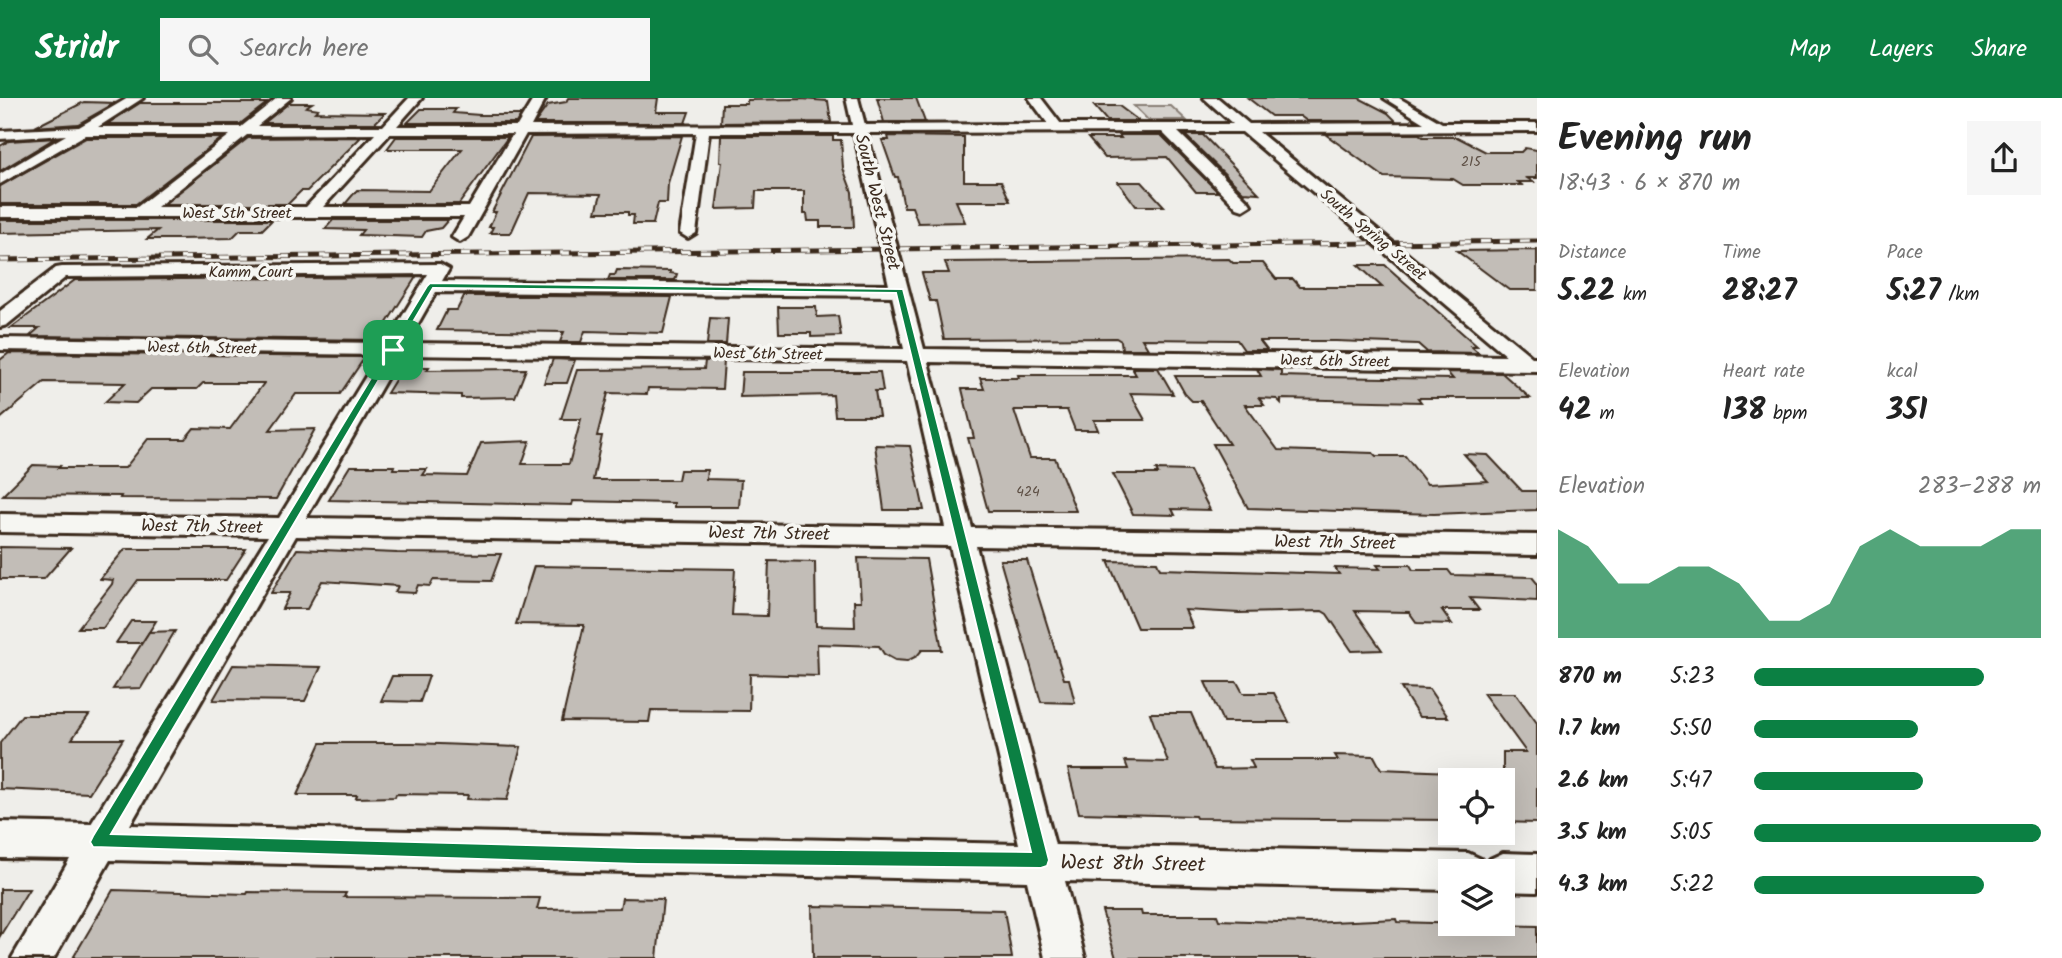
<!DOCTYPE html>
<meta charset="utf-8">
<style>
body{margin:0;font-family:Kalam,sans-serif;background:#f6f6f6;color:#222;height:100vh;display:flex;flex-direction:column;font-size:26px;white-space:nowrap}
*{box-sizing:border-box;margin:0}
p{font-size:23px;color:#767676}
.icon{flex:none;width:38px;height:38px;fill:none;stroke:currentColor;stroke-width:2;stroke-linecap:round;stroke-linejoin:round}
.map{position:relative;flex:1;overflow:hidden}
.drawer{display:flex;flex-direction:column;background:#fff;width:525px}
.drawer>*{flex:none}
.fabs{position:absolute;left:1438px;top:670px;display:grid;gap:14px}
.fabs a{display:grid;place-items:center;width:77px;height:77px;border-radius:0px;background:#fff;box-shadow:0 7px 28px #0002;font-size:35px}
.pin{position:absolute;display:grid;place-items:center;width:60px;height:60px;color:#fff;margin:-30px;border-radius:14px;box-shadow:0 4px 10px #0006}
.round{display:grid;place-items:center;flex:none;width:74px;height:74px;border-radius:0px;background:#f6f6f6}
.summary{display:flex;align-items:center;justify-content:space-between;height:119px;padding:0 21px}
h1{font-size:38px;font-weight:700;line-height:52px}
.stats{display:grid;grid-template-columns:repeat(3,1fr);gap:10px;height:119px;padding:7px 21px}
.stats div{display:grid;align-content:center}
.stats b{font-size:30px;font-weight:700}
.stats small{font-size:19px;font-weight:400}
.stats p{font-size:19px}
.chart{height:196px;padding:14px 21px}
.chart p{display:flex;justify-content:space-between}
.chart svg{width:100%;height:126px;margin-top:7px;fill:#0b8043;opacity:.7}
ul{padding:0 21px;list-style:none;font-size:23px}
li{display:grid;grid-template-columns:112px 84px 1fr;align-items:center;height:52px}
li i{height:18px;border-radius:9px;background:#0b8043}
header{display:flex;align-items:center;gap:42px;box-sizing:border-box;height:98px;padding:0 35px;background:#0b8043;color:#fff}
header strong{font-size:33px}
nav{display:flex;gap:38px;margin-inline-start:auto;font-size:24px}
.search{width:490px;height:63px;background:#f6f6f6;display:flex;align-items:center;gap:18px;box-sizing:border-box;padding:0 24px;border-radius:0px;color:#767676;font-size:26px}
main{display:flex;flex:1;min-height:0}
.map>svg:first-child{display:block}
</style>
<header>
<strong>Stridr</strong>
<div class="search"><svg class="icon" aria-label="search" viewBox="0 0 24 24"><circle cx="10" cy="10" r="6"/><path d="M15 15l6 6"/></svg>Search here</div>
<nav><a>Map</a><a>Layers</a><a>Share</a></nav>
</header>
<main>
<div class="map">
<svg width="1537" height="860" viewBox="0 0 1537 860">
<rect width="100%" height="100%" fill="#efeeea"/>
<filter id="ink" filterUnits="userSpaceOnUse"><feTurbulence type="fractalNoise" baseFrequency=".0143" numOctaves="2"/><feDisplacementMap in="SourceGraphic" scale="14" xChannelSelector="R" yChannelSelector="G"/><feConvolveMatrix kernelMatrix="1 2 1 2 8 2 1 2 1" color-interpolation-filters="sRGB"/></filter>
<g filter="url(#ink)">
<!-- green -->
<polygon fill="#d4d1cc" stroke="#887e75" stroke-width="2" points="1134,8 1171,8 1186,22 1148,22"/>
<!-- building -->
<g fill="#c2bdb7" stroke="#3b2a1e" stroke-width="2">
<polygon points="568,0 658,0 656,14 689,14 685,25 535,25 548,7 566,4"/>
<polygon points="877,0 916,0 925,24 884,24"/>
<polygon points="1248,0 1359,0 1388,15 1396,23 1307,23 1300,18 1271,18"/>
<polygon points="801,1 828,3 831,24 721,25 722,6 747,6 747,2"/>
<polygon points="84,4 115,5 78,26 35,29"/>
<polygon points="140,5 267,5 240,26 107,26"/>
<polygon points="289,5 312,5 306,9 318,11 315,14 385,15 375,25 264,25"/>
<polygon points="1094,8 1119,8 1139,23 1107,23"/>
<polygon points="421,11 456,11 453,15 480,17 521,17 516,25 407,25"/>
<polygon points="1325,36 1419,36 1423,39 1457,39 1486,54 1521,54 1525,50 1537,52 1537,80 1527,80 1533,84 1518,84 1522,87 1463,87 1453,81 1384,79"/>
<polygon points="1119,37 1161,37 1218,94 1196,94 1167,59 1105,60 1088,40 1121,40"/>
<polygon points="1185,37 1203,37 1259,95 1243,94"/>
<polygon points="682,38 668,85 667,105 658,105 653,126 633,126 634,117 628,117 628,114 596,114 601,96 529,95 511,135 490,135 493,129 489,129 496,114 492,114 531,39"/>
<polygon points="721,38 833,38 833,42 841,42 843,70 852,94 854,129 820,129 820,123 808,123 807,116 804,116 804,93 756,93 755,110 716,111 722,64 720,64"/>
<polygon points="888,38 964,39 964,83 1001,83 1010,103 956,103 965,124 918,125 912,109 904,109 898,79 895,79 882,42 889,42"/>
<polygon points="361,39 307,93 301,93 288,106 164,106 248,40"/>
<polygon points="396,39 508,39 459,106 345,106 357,92 429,93 462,51 387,51"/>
<polygon points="55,40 0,73 0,48 9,43"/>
<polygon points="86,40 222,40 136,106 0,106 0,88"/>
<polygon points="1118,84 1142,84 1164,108 1136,108"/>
<polygon points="0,122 272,122 262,132 240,132 232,140 178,141 147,141 158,132 0,135"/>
<polygon points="333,122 448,122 441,130 426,133 422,139 359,137 363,132 325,131"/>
<polygon points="1537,152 1537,192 1509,192 1457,153"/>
<polygon points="1229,161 1233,165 1263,165 1276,181 1293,181 1300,189 1382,189 1358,167 1385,167 1477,248 1471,248 1479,255 1427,254 1418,246 1336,243 1260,243 1267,252 1244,252 1237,242 1142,241 1148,251 1122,251 1121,243 1116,240 944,241 936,203 930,203 922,175 949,175 945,164"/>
<polygon points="617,172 670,173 670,175 677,176 675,182 608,182 610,177 615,177"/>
<polygon points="416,179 376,242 30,238 39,230 11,230 75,182"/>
<polygon points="464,198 544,198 672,199 663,235 585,233 581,244 560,244 564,234 437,232 447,212 457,212"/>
<polygon points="778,209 816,209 817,219 838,218 841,238 811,239 811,235 779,235"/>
<polygon points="710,220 728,221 726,246 707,246"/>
<polygon points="9,255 365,259 340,296 296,296 270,332 315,331 276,401 120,400 121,398 3,397 33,367 60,368 58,370 125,370 148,341 185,341 194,330 230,331 264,285 203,285 197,291 151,291 136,305 105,304 125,285 44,284 0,321 0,262"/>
<polygon points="553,261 575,262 567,285 544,285"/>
<polygon points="705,263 724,263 722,291 648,290 647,296 608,295 597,338 602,338 593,382 678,382 680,372 707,372 706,381 741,382 739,409 674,409 674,405 573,403 572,407 329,402 350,368 394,368 393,371 427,371 423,377 467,378 481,345 530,343 522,366 569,366 581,321 561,321 577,272 704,271"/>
<polygon points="403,269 429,269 427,272 526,271 515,299 461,300 461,297 387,295"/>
<polygon points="1132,270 1158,270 1173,296 1130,295 1145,322 1094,322 1098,332 1075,332 1067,312 1014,312 1030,360 1055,360 1076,413 988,413 968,340 974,340 962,291 984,291 980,280 1019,280 1018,277 1136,277"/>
<polygon points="1257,271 1281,272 1281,278 1319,279 1453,281 1447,274 1502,275 1530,300 1418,300 1421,304 1281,301 1281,305 1277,301 1259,300 1264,307 1245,307 1278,352 1373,355 1376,358 1405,358 1427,386 1488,383 1464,356 1488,357 1522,393 1537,393 1537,412 1434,416 1248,410 1213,346 1229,346 1201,303 1192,303 1185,296 1175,278 1261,278"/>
<polygon points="742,274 880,274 883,293 875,293 879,318 835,318 833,297 740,299"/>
<polygon points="875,347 910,348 924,412 884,412"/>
<polygon points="1156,372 1190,373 1210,412 1172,411 1175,417 1133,416 1113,376 1158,376"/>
<polygon points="0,449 71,450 44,481 0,481"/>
<polygon points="125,451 246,451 226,482 138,482 103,530 78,530 112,486 113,482 100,481"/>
<polygon points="297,451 397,455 501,456 491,483 433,482 430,488 418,487 415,495 395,494 398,488 322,483 307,511 282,511 290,495 271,495"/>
<polygon points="858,460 926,461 942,552 922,552 917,558 907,563 895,562 884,556 879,548 817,546 818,578 750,576 749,613 651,612 649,624 562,623 584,527 516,526 534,468 735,471 732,517 767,518 769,463 815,464 816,528 855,529 854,503 861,503"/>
<polygon points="1000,462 1027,462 1064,581 1069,581 1075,605 1041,604"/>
<polygon points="1108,463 1157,464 1160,471 1339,476 1335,470 1380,471 1377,467 1410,467 1413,472 1448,472 1452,477 1532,479 1537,485 1537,503 1470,500 1479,512 1442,512 1452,526 1417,525 1409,514 1355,513 1382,552 1352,553 1327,516 1322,513 1239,515 1185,512 1193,530 1137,530"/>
<polygon points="131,523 156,523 142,545 116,545"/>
<polygon points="175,533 141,590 113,591 149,534"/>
<polygon points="233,567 321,569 305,603 213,602"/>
<polygon points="392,578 429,578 420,604 381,603"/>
<polygon points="1205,584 1237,584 1243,595 1274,595 1289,624 1223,624"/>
<polygon points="1401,590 1429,591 1448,619 1419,619"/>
<polygon points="1483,595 1515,595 1537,625 1537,725 1503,724 1503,654 1526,654"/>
<polygon points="1150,615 1191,615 1215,671 1254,670 1250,662 1338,662 1335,657 1374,658 1381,671 1451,674 1451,722 1196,720 1195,718 1079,715 1068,671 1128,671 1125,663 1168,664"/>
<polygon points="22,617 89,617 72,641 123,641 89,695 0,691 0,645"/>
<polygon points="321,645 413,645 521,649 507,702 467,701 468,697 396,696 395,699 356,700 357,697 297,697"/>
<polygon points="0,791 29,791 0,838"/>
<polygon points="113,792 247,796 248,794 346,795 344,799 540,800 537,811 620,810 622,800 663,801 657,860 73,860"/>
<polygon points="812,808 1004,812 1012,860 813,860"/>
<polygon points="1102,813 1141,813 1142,817 1217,817 1219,822 1309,825 1396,821 1397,824 1537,828 1537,860 1116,860"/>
</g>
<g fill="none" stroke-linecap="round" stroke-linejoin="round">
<defs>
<path id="minor" d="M128,0H143L98,29H241L277,0H291L257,28H383L409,0H422L397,28H517L534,0H546L531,28L852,27L846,0H858L865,27L1048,26L1029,0H1041L1061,26H1233L1204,0H1218L1249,26L1424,25L1384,0H1399L1442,25H1537V33L1259,34L1532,259H1537V273L928,264L972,430L1537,437V457L976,448L1055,747L1468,755L1481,761L1486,771L1490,761L1503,755L1537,756V794L1503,793V774H1451V792L1065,783L1085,860H1045L1027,783L110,762L54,860H12L70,761L0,760V724L91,726L268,438L0,434V416L279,420L379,257L0,252V240L386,245L428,176L66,179L7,227L0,229V213L56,170L62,169L440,166L449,171L442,183L889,187L854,35H709L696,135L688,140L680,135L696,35L526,36L468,139L460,144L452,139L464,119H0V109H137L230,37H85L0,86V76L66,37L0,41V33L79,29ZM1162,34L1237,110L1243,112L1251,107L1249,104L1178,34H1242L1507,258L924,251L867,35ZM375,36L306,109H157L247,37ZM390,36H513L469,109H323ZM436,194L892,198L904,251L407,245ZM400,257L907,263L945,429L306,420ZM296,438L950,448L1019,746L130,727Z"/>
</defs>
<!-- minor casing -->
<use href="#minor" stroke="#3b2a1e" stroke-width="6"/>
<!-- minor -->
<use href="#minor" fill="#f6f6f2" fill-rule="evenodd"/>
<defs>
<polyline id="rail" points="0,162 1537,143"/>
</defs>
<!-- rail casing -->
<use href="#rail" stroke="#3b2a1e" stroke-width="5"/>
<!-- rail -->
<use href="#rail" stroke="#f6f6f2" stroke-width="3.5" stroke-dasharray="10" stroke-linecap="butt"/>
</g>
</g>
<!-- route -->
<path fill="#0b8043" stroke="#fff" stroke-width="2" fill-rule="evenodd" d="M430,185L903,191L1049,762L1047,768L1041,770L638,766L93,749L90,744L93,738L427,188ZM433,190L896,195L1031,754L638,750L111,736Z"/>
<g text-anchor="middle" stroke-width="7" stroke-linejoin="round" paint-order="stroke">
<!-- number labels -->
<g font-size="14" fill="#5d4f44">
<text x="1471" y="68">215</text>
<text x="1028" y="398">424</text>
</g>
<!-- far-street labels -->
<g font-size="16" fill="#3b2a1e" stroke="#f6f6f2">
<text x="237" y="120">West 5th Street</text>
<text transform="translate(1374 136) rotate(40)" y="6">South Spring Street</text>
<text x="251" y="179">Kamm Court</text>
<text transform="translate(202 249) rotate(1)" y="6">West 6th Street</text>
<text transform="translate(768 255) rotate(1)" y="6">West 6th Street</text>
<text transform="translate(1335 262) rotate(1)" y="6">West 6th Street</text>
</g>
<!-- street labels -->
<g font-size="18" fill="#3b2a1e" stroke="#f6f6f2">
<text transform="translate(878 104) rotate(76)" y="6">South West Street</text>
<text transform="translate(202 428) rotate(1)" y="6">West 7th Street</text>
<text transform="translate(769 435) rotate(1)" y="6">West 7th Street</text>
<text transform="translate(1335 444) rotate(1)" y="6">West 7th Street</text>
</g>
<!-- near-street labels -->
<g font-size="21" fill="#3b2a1e" stroke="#f6f6f2">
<text transform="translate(1133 765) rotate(1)" y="7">West 8th Street</text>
</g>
</g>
</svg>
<div class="fabs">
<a><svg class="icon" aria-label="locate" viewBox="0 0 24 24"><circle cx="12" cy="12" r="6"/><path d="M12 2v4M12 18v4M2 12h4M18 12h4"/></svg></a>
<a><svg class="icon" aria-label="layers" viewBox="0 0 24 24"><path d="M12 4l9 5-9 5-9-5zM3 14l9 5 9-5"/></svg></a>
</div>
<div class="pin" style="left:393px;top:252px;background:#1e9e55"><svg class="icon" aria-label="arrive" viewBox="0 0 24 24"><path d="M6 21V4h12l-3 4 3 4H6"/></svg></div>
</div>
<section class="drawer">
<div class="summary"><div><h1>Evening run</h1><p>18:43 · 6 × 870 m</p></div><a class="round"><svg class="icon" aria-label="share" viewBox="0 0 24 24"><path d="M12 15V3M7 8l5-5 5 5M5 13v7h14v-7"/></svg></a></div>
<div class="stats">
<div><p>Distance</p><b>5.22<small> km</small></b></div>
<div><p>Time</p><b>28:27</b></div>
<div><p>Pace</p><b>5:27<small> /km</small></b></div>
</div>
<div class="stats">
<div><p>Elevation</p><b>42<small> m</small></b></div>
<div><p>Heart rate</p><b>138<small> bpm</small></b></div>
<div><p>kcal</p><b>351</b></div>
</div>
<div class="chart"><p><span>Elevation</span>283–288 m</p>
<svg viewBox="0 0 160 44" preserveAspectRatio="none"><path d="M0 44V6L10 12L20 25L30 25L40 19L50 19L60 25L70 38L80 38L90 32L100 12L110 6L120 12L130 12L140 12L150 6L160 6V44z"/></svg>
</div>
<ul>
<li><b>870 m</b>5:23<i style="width:80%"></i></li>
<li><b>1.7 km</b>5:50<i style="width:57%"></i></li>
<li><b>2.6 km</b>5:47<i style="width:59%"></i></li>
<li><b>3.5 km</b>5:05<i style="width:100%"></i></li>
<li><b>4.3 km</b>5:22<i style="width:80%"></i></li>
</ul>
</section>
</main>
